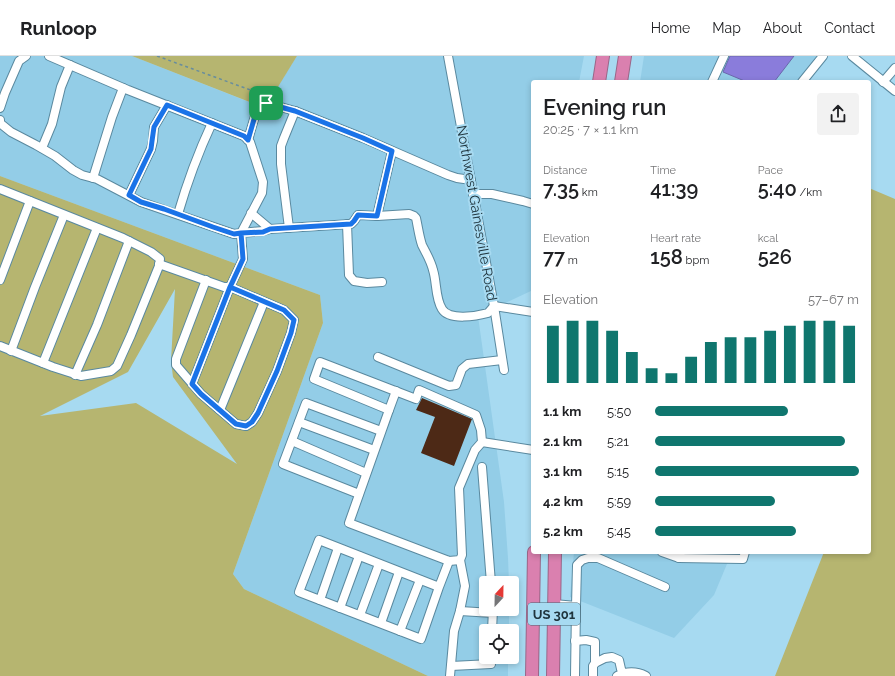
<!DOCTYPE html>
<meta charset="utf-8">
<style>
body{margin:0;font-family:Raleway,sans-serif;background:#f2f2f2;color:#202124;height:100vh;display:flex;flex-direction:column;font-size:15px;white-space:nowrap}
*{box-sizing:border-box;margin:0}
p{font-size:13px;color:#757577}
.icon{flex:none;width:22px;height:22px;fill:none;stroke:currentColor;stroke-width:2;stroke-linecap:round;stroke-linejoin:round}
.map{position:relative;flex:1;overflow:hidden}
.side{position:absolute;left:531px;top:24px;width:340px;height:474px;display:flex;flex-direction:column;background:#fff;border-radius:4px;box-shadow:0 2px 6px #0003}
.side>*{flex:none}
.needle{width:26px;rotate:22deg}
.controls{position:absolute;left:479px;top:520px;display:grid;gap:8px}
.controls a{display:grid;place-items:center;width:40px;height:40px;border-radius:4px;background:#fff;box-shadow:0 2px 6px #0003;font-size:20px}
.pin{position:absolute;display:grid;place-items:center;width:34px;height:34px;color:#fff;margin:-17px;border-radius:8px;box-shadow:0 2px 6px #0006}
.round{display:grid;place-items:center;flex:none;width:42px;height:42px;border-radius:4px;background:#f2f2f2}
.summary{display:flex;align-items:center;justify-content:space-between;height:68px;padding:0 12px}
h1{font-size:22px;font-weight:600;line-height:30px}
.figures{display:grid;grid-template-columns:repeat(3,1fr);gap:6px;height:68px;padding:4px 12px}
.figures div{display:grid;align-content:center}
.figures b{font-size:20px;font-weight:600}
.figures small{font-size:11px;font-weight:400}
.figures p{font-size:11px}
.chart{height:112px;padding:8px 12px}
.chart p{display:flex;justify-content:space-between}
.chart svg{width:100%;height:72px;margin-top:4px;stroke:#0f766e;stroke-width:6}
ul{padding:0 12px;list-style:none;font-size:13px}
li{display:grid;grid-template-columns:64px 48px 1fr;align-items:center;height:30px}
li i{height:10px;border-radius:5px;background:#0f766e}
header{display:flex;align-items:center;gap:24px;box-sizing:border-box;height:56px;padding:0 20px;background:#fff;border-bottom:1px solid #e0e0e0}
header strong{font-size:19px}
nav{display:flex;gap:22px;margin-inline-start:auto;font-size:14px}
.map>svg:first-child{display:block}
</style>
<header>
<strong>Runloop</strong>
<nav><a>Home</a><a>Map</a><a>About</a><a>Contact</a></nav>
</header>
<div class="map">
<svg width="895" height="620" viewBox="0 0 895 620">
<rect width="100%" height="100%" fill="#a7daf1"/>
<!-- built -->
<g fill="#93cde7">
<polygon points="0,0 132,0 264,52 297,0 584,0 579,26 533,26 533,234 478,260 504,446 508,502 509,527 486,527 486,553 509,553 509,575 486,575 486,601 508,601 508,620 455,620 448,617 447,620 428,620 244,533 233,518 323,267 320,239 0,120"/>
<polygon points="644,0 730,0 723,16 747,26 640,26"/>
<polygon points="794,0 818,0 796,26 774,26"/>
<polygon points="574,496 732,496 714,539 674,582 570,541"/>
</g>
<!-- green -->
<g fill="#b6b570" fill-rule="evenodd">
<polygon points="132,0 297,0 265,52"/>
<path d="M0,120L320,239L323,267L233,518L244,533L428,620H0ZM175,233L171,305L173,321L237,408L136,347L40,360L128,316Z"/>
<polygon points="869,132 895,143 895,620 775,620 824,496 869,496"/>
</g>
<!-- water -->
<polygon fill="#8a7cdb" stroke="#6a67ac" points="730,0 794,0 774,26 747,26 723,16"/>
<!-- building -->
<polygon fill="#4d2916" points="422,342 472,363 454,410 421,397 435,361 416,354"/>
<g fill="none" stroke-linecap="round" stroke-linejoin="round">
<defs>
<g id="minor">
<polyline points="448,0 494,250 504,314"/>
<polyline points="852,0 895,35"/>
<polyline points="712,26 724,0"/>
<polyline points="802,26 823,0"/>
<polyline points="883,26 895,12"/>
<polyline points="0,52 5,37 19,5 26,0"/>
<polyline points="0,64 0,67 11,76 36,89 55,100 73,114 82,119 97,123 141,146 234,178 241,177 262,137 263,126 250,86 244,80 128,34 49,0"/>
<polyline points="248,84 257,53 259,50 266,47 295,55 363,82 448,119 457,122 471,124"/>
<polyline points="42,92 52,68 61,31 70,9"/>
<polyline points="93,122 112,61 123,32"/>
<polyline points="0,133 123,182 151,196 160,203 159,210 131,279 117,310 111,315 81,320 53,311 0,290"/>
<polyline points="473,138 492,138 523,145 533,148"/>
<polyline points="129,139 151,93 153,85 154,71 167,49"/>
<polyline points="251,157 270,173"/>
<path d="M178,158C187,127 198,97 212,67"/>
<polyline points="377,160 392,95"/>
<polyline points="347,168 349,219 354,225 367,227 382,226"/>
<polyline points="289,172 281,108 281,90 284,82 295,55"/>
<path d="M159,208L224,231H230L243,203L241,177L263,175L270,173L351,168L354,165L358,159H360L377,160L409,158L414,160L416,162C418,171 419,180 422,189C426,197 431,205 433,214C437,226 435,242 442,253C449,265 477,260 488,257L494,250"/>
<polyline points="0,224 30,145"/>
<polyline points="494,250 533,256"/>
<polyline points="11,295 35,231 64,159"/>
<polyline points="378,301 449,330 456,329 462,313 468,308 502,304"/>
<polygon points="320,306 416,343 419,334 476,359 481,374 482,386 475,394 459,432 462,499 460,504 449,505 349,467 389,354 314,323"/>
<polyline points="43,307 97,172"/>
<polyline points="75,319 97,269 129,185"/>
<polyline points="192,328 230,231 284,254 294,264 291,277 277,315 258,357 252,366 246,370 236,368 201,338 176,309 176,303 206,224"/>
<polyline points="220,354 264,246"/>
<polyline points="389,354 396,335"/>
<polyline points="299,366 374,394"/>
<polyline points="292,385 366,417"/>
<polyline points="482,386 533,394"/>
<polyline points="482,411 491,527"/>
<polyline points="359,438 283,408 306,347 381,375"/>
<polyline points="662,496 679,502 681,496"/>
<polyline points="679,502 743,503 745,496"/>
<polyline points="439,531 319,484 299,536 421,583 439,531 449,505"/>
<polyline points="320,544 338,492"/>
<polyline points="554,548 576,550 575,620"/>
<polyline points="576,550 577,509 582,504 588,502 598,502 665,531"/>
<polyline points="340,552 359,500"/>
<polyline points="460,555 493,557"/>
<polyline points="360,559 379,508"/>
<polyline points="381,567 399,516"/>
<polyline points="400,575 420,524"/>
<polyline points="492,575 493,553"/>
<polyline points="575,585 586,584 595,586 595,607"/>
<polyline points="451,610 491,608 491,601"/>
<polyline points="450,620 454,575 460,555 465,530 460,504"/>
<polyline points="593,620 593,610 595,607 605,602 612,601 619,604 621,613 623,617"/>
<path d="M617,620C627,615 636,615 646,620"/>
</g>
<g id="highway">
<polyline points="599,26 603,0"/>
<polyline points="621,26 625,0"/>
<polyline points="532,620 534,496"/>
<polyline points="553,620 555,496"/>
</g>
</defs>
<!-- minor casing -->
<use href="#minor" stroke="#5a899f" stroke-width="10"/>
<!-- highway casing -->
<use href="#highway" stroke="#996687" stroke-width="14"/>
<!-- path -->
<polyline stroke="#688d9d" stroke-width="1.5" stroke-dasharray="3 3" stroke-linecap="butt" points="157,0 256,36 261,41"/>
<!-- minor -->
<use href="#minor" stroke="#fff" stroke-width="8"/>
<!-- highway -->
<use href="#highway" stroke="#da80af" stroke-width="12"/>
</g>
<g fill="none" stroke-linecap="round" stroke-linejoin="round">
<defs>
<polyline id="route" points="266,47 259,50 257,53 248,84 244,80 167,49 154,71 152,85 151,93 129,139 141,146 164,153 213,171 234,178 241,177 243,203 230,231 192,328 201,338 236,368 246,370 252,366 258,357 277,315 291,277 294,264 284,254 230,231 232,227 243,203 241,177 263,176 270,173 351,168 354,165 358,159 377,160 392,95 363,82 295,55 266,47"/>
</defs>
<!-- route casing -->
<use href="#route" stroke="#fff" stroke-width="8"/>
<!-- route -->
<use href="#route" stroke="#1a73e8" stroke-width="5"/>
</g>
<g text-anchor="middle" stroke-width="4" stroke-linejoin="round" paint-order="stroke">
<!-- shield labels -->
<rect fill="#a7daf1" stroke="#486674" stroke-width="1" x="528" y="547" width="52" height="22" rx="3"/>
<g font-size="13" font-weight="bold" fill="#20353e">
<text x="554" y="563">US 301</text>
</g>
<!-- street labels -->
<g font-size="14" fill="#20353e" stroke="#a7daf1">
<text transform="translate(477 157) rotate(80)" y="5">Northwest Gainesville Road</text>
</g>
</g>
</svg>
<div class="controls">
<a><svg class="needle" viewBox="-14 -14 28 28"><path d="M0-13l5 13h-10z" fill="#e53935"/><path d="M0 13l5-13h-10z" fill="#757577"/></svg></a>
<a><svg class="icon" aria-label="locate" viewBox="0 0 24 24"><circle cx="12" cy="12" r="6"/><path d="M12 2v4M12 18v4M2 12h4M18 12h4"/></svg></a>
</div>
<div class="pin" style="left:266px;top:47px;background:#1e9e55"><svg class="icon" aria-label="arrive" viewBox="0 0 24 24"><path d="M6 21V4h12l-3 4 3 4H6"/></svg></div>
<section class="side">
<div class="summary"><div><h1>Evening run</h1><p>20:25 · 7 × 1.1 km</p></div><a class="round"><svg class="icon" aria-label="share" viewBox="0 0 24 24"><path d="M12 15V3M7 8l5-5 5 5M5 13v7h14v-7"/></svg></a></div>
<div class="figures">
<div><p>Distance</p><b>7.35<small> km</small></b></div>
<div><p>Time</p><b>41:39</b></div>
<div><p>Pace</p><b>5:40<small> /km</small></b></div>
</div>
<div class="figures">
<div><p>Elevation</p><b>77<small> m</small></b></div>
<div><p>Heart rate</p><b>158<small> bpm</small></b></div>
<div><p>kcal</p><b>526</b></div>
</div>
<div class="chart"><p><span>Elevation</span>57–67 m</p>
<svg viewBox="0 0 160 44" preserveAspectRatio="none"><path d="M5 44V9M15 44V6M25 44V6M35 44V12M45 44V25M55 44V35M65 44V38M75 44V28M85 44V19M95 44V16M105 44V16M115 44V12M125 44V9M135 44V6M145 44V6M155 44V9"/></svg>
</div>
<ul>
<li><b>1.1 km</b>5:50<i style="width:65%"></i></li>
<li><b>2.1 km</b>5:21<i style="width:93%"></i></li>
<li><b>3.1 km</b>5:15<i style="width:100%"></i></li>
<li><b>4.2 km</b>5:59<i style="width:59%"></i></li>
<li><b>5.2 km</b>5:45<i style="width:69%"></i></li>
</ul>
</section>
</div>
